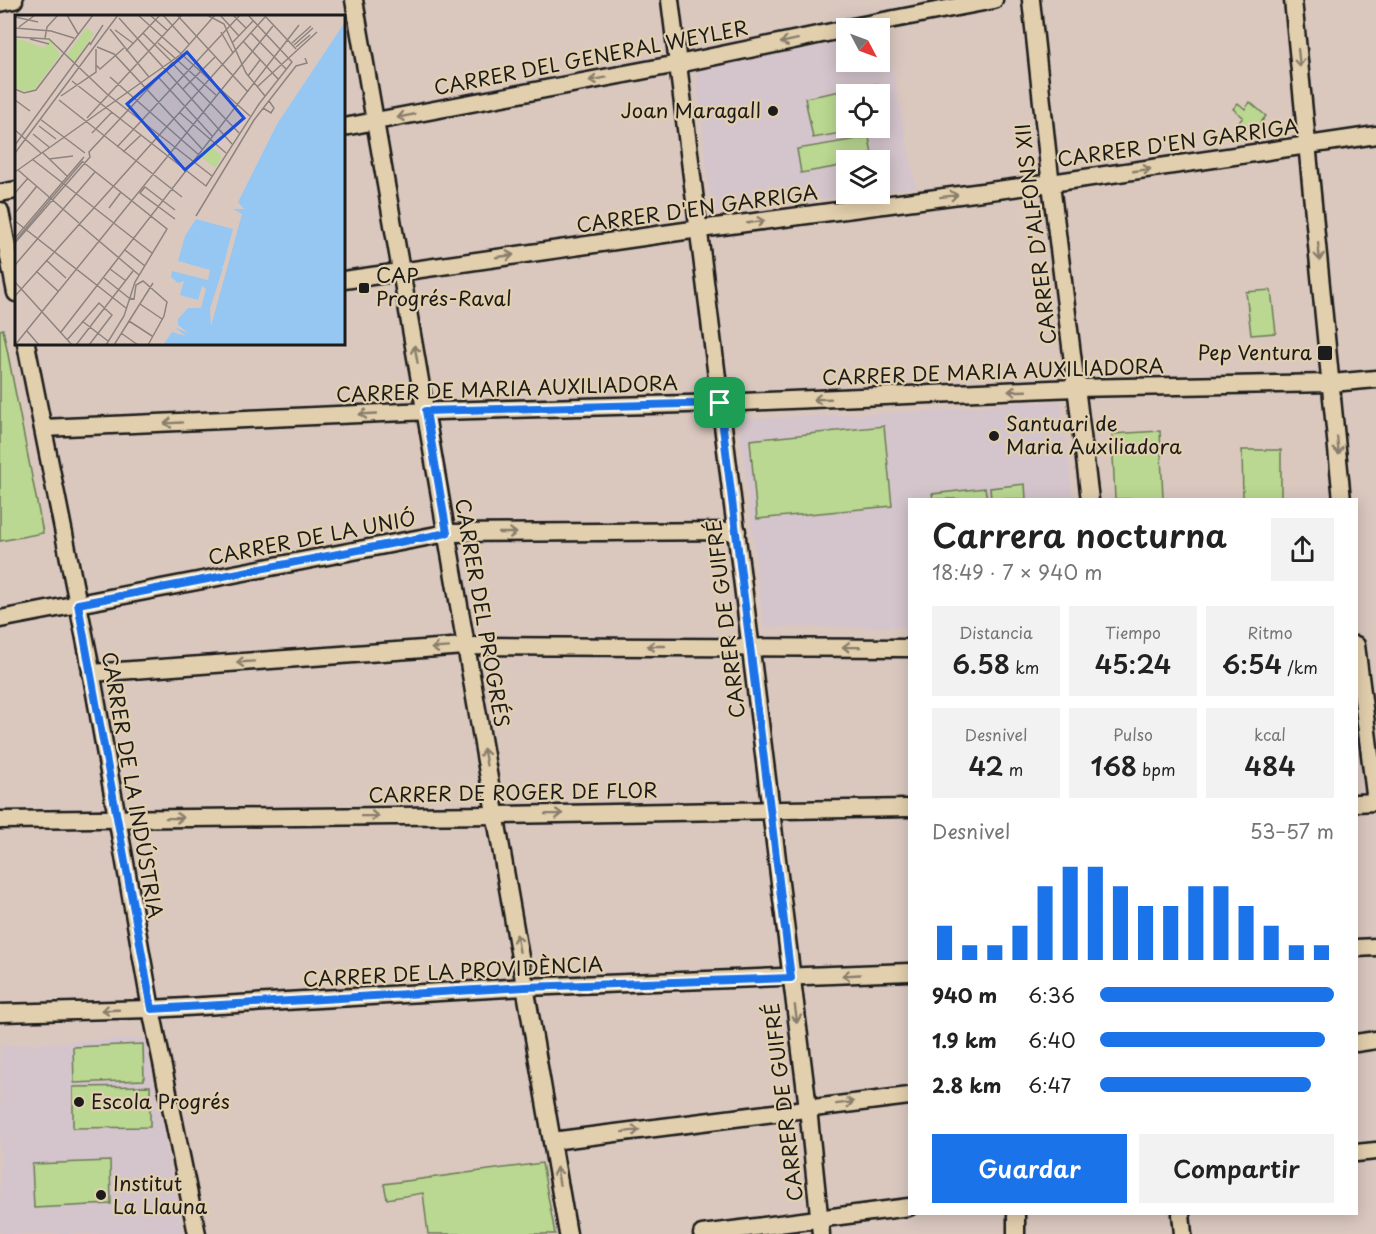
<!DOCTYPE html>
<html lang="es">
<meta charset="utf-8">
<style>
body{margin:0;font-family:"Playpen Sans",sans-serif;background:#f2f2f2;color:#222;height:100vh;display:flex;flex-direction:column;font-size:22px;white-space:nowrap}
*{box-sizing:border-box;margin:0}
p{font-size:20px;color:#767676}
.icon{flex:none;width:33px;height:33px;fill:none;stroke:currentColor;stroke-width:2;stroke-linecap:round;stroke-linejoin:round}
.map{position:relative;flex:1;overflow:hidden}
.side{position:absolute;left:908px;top:498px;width:450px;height:717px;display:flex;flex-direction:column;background:#fff;border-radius:0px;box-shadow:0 3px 15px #0003}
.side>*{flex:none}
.needle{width:39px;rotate:131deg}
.buttons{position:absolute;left:836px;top:18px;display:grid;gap:12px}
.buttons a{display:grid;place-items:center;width:54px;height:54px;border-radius:0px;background:#fff;box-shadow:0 3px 15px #0003;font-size:30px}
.pin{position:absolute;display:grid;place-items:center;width:51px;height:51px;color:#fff;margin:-26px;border-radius:12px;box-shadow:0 3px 9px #0006}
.round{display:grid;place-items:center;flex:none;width:63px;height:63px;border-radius:0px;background:#f2f2f2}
.head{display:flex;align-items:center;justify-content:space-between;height:102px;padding:0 24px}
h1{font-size:33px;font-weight:600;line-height:45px}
.stats{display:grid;grid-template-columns:repeat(3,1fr);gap:9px;height:102px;padding:6px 24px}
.stats div{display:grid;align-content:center;border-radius:0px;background:#f2f2f2;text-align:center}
.stats b{font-size:26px;font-weight:600}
.stats small{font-size:16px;font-weight:400}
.stats p{font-size:16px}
.chart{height:168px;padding:12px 24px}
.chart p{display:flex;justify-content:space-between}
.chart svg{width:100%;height:108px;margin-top:6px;stroke:#1a73e8;stroke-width:6}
.primary-button{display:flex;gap:12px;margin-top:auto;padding:12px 24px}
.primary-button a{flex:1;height:69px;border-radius:0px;background:#1a73e8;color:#fff;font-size:24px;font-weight:600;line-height:69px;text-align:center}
.primary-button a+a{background:#f2f2f2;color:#222}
ul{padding:0 24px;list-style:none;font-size:20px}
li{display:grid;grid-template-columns:96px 72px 1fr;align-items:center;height:45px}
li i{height:15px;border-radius:8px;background:#1a73e8}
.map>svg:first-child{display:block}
</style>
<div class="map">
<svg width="1376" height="1234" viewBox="0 0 1376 1234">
<rect width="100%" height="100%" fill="#dac8bf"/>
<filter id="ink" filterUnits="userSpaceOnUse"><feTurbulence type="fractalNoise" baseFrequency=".0167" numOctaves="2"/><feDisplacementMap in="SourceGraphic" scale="12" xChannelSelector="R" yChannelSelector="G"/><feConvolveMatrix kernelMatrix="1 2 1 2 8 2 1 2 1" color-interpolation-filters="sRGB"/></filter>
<g filter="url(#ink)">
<!-- built -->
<g fill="#d4c4cc" fill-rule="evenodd">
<path d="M885,33L916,187L879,192V160H846V194H864L712,213L696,71L846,41V62H879V34ZM846,94H879V128H846Z"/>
<polygon points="1060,401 1073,499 909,500 909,627 764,627 739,419 940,411 1020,402 1032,402 1033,404"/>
<polygon points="145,1038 183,1234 0,1234 0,1045"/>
</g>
<!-- green -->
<g fill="#bad891" stroke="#6b7a56" stroke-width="1.5">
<polygon points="877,84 879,94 846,94 846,128 869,128 813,138 805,98"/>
<polygon points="1250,102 1266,116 1253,132 1247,127 1241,133 1235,128 1243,117 1233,109 1238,103 1245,109"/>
<polygon points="869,137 873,160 846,160 846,165 801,173 797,149"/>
<polygon points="1271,290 1276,333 1251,335 1246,292"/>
<polygon points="3,329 43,533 0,541 0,330"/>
<polygon points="884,426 892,506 757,519 750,440"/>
<polygon points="1160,431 1163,499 1115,499 1112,434"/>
<polygon points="1242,450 1281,450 1281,499 1243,499"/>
<polygon points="1025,484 1026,499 991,499 990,488"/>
<polygon points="985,488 987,499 933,499 932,494"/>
<polygon points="143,1044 144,1080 74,1083 73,1047"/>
<polygon points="150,1086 150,1127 73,1128 73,1087"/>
<polygon points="110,1161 111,1204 34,1208 32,1164"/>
<polygon points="542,1163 555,1234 428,1234 423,1193 387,1199 384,1184"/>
</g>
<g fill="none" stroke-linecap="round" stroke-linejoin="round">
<defs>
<g id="street">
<polyline points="354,0 568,1234"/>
<polyline points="670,0 808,1108 821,1234"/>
<polyline points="1031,0 1049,168 1090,500"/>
<polyline points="1293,0 1342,500"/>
<polyline points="0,3 14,0"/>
<polyline points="847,28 994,0"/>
<polyline points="344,127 678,64 846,29"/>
<polyline points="0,193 16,190"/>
<polyline points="0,211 16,293"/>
<polyline points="344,280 685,231 1051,183 1376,135"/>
<polyline points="26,344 88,654 151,1009 197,1234"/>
<polyline points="43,428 405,412 720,403 1075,388 1332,383 1376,379"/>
<polyline points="0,619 447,533 737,531"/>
<polyline points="1356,645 1376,802 1356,803"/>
<polyline points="91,673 465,646 909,648"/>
<polyline points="0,820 496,815 909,808"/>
<polyline points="1356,948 1376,947"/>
<polyline points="0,1013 151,1009 525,987 909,972"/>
<polyline points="1356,1043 1376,1040"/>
<polyline points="552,1141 909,1096"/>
<polyline points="1356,1153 1376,1151"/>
<polyline points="1016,1214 1016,1234"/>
<polyline points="1181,1214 1183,1234"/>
<polyline points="702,1234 909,1207"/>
</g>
</defs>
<!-- street casing -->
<use href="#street" stroke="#1c1c1c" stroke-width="21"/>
<!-- street -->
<use href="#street" stroke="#e2cfad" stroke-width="16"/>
</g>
<!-- one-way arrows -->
<defs><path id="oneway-shaft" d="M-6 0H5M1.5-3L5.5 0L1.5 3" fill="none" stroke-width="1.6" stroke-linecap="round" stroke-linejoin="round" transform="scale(1.5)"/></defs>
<g stroke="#897e6c">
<use href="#oneway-shaft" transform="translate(789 41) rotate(168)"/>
<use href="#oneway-shaft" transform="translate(1299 58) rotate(84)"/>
<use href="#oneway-shaft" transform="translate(598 79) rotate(169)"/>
<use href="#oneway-shaft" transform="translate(406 116) rotate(169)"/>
<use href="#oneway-shaft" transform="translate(1142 170) rotate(-8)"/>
<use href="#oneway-shaft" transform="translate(949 196) rotate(-7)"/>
<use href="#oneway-shaft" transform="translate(756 222) rotate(-7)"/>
<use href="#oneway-shaft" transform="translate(1319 252) rotate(84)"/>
<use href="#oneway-shaft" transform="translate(505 256) rotate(-8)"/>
<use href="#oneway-shaft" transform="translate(416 354) rotate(-100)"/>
<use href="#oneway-shaft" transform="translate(1017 391) rotate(178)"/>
<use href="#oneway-shaft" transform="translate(822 399) rotate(178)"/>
<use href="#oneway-shaft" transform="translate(368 414) rotate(177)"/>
<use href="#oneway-shaft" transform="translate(173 423) rotate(177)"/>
<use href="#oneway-shaft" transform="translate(1338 446) rotate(85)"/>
<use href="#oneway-shaft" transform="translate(508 533)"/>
<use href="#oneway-shaft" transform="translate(656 646) rotate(-180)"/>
<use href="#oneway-shaft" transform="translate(851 647) rotate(-179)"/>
<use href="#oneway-shaft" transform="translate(440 648) rotate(176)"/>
<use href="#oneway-shaft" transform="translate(245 662) rotate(176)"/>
<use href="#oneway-shaft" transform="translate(485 757) rotate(-100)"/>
<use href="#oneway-shaft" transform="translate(554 814) rotate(-1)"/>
<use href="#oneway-shaft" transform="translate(370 816) rotate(-1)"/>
<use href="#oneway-shaft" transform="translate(175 818) rotate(-1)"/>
<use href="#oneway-shaft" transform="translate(518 943) rotate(-100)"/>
<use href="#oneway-shaft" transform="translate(851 975) rotate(177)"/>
<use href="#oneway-shaft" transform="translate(110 1010) rotate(178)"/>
<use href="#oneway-shaft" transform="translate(796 1014) rotate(82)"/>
<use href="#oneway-shaft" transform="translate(845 1103) rotate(-7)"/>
<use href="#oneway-shaft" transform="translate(631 1131) rotate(-7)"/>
<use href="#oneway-shaft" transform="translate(558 1176) rotate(-100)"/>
</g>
</g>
<g fill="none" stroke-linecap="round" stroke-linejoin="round" filter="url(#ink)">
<defs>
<polygon id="route" points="720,403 791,978 525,987 152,1009 78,604 447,533 426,411"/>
</defs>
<!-- route casing -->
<use href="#route" stroke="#fff" stroke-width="12"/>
<!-- route -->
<use href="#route" stroke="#1a73e8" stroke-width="8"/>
</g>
<!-- markers -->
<g fill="#1c1c1c" stroke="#e2cfad" stroke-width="2">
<circle cx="773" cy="111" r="6"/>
<rect x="358" y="282" width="12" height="12" rx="3"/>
<rect x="1317" y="345" width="16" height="16" rx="3"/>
<circle cx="994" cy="436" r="6"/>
<circle cx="79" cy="1102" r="6"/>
<circle cx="101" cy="1195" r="6"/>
</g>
<g text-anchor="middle" stroke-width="4.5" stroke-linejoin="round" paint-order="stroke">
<!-- street labels -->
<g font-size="20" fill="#1c1c1c" stroke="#e2cfad">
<text transform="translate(591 58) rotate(-11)" y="7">CARRER DEL GENERAL WEYLER</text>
<text transform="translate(1178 143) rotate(-8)" y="7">CARRER D'EN GARRIGA</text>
<text transform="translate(697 209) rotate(-8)" y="7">CARRER D'EN GARRIGA</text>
<text transform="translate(1036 234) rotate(-97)" y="7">CARRER D'ALFONS XII</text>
<text transform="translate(993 372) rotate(-2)" y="7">CARRER DE MARIA AUXILIADORA</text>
<text transform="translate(507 389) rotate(-2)" y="7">CARRER DE MARIA AUXILIADORA</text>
<text transform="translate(312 538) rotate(-11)" y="7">CARRER DE LA UNIÓ</text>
<text transform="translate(482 613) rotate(80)" y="7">CARRER DEL PROGRÉS</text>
<text transform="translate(726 619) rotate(-97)" y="7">CARRER DE GUIFRÉ</text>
<text transform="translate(132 785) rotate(80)" y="7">CARRER DE LA INDÚSTRIA</text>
<text transform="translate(513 793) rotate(-1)" y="7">CARRER DE ROGER DE FLOR</text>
<text transform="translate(453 972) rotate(-3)" y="7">CARRER DE LA PROVIDÈNCIA</text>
<text transform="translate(784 1102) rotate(-97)" y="7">CARRER DE GUIFRÉ</text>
</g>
<!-- poi labels -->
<g font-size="20" fill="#1c1c1c" stroke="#e2cfad" text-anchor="start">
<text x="761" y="118" text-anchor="end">Joan Maragall</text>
<text x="376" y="283">CAP<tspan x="376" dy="23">Progrés-Raval</tspan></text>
<text x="1312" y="360" text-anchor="end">Pep Ventura</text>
<text x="1006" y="431">Santuari de<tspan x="1006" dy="23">Maria Auxiliadora</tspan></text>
<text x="91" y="1109">Escola Progrés</text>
<text x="113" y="1191">Institut<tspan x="113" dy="23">La Llauna</tspan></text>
</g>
</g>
<!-- overview -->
<g transform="translate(15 15)">
<rect width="330" height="330" fill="#dac8bf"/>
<path d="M71,13L79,19L59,47L51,41ZM0,23L30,33L34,24L45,40L20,74L10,77L0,72ZM194,130L207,141L200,153L185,141Z" fill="#bad891"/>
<path d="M330,7V330H148L157,317L171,321L159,312L173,318L163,310V304L173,293H186L191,274L187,271L183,285L165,280L169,266L163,268L156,262L157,256L193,265L195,255L163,246L170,221L181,204L218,214L208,252H204L208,253L195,294L196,311L227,199L218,194H229L223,187L262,109Z" fill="#96c7f2"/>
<path fill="none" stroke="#8e837e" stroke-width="1.5" d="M52,0L63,19M123,0L235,101M135,0L153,16M148,0L174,29M162,0L233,77M192,0L209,9L231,58L250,81M205,0L224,21M218,0L231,13M250,1L281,34M0,2L23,7M104,3L217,129M4,12L20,0M0,13L36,16L59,23M95,14L134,62M100,15L119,29M206,17L218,38M128,18L156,46M236,18L271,54M0,22L34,24L92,79L197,161M30,23L32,12L43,0M15,24L34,29M228,26L263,64M218,27L238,6M143,28L160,43M277,28L296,11M75,30L88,10M279,30L298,13M82,32L99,39L188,135M281,32L295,20M111,36L145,0M161,44L201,80M157,48L224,118M81,50L85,54L109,33M233,61L245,45M95,62L184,140M144,63L198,122M57,66L191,171L244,89L277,47L233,0M242,72L302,17M0,74L9,78L21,75L78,0M168,74L200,42M46,81L81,57V34M0,85L15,96M44,85L167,182M248,93L256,98L259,93L254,86M164,97L211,138M72,103L167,0M25,104L70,138M24,111L41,124M0,115L26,138M77,118L97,97M18,119L34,132M0,130L75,27M102,132L225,0M27,137L52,161M108,137L126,120M0,138L103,0M17,144L137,238M34,144L58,141M68,147L152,214L120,267L109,301L91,330M3,155L64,208M0,157L165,40L200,0M0,178L13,163M94,193L106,177M0,198L22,171M181,201L239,105L281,51L292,48L290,43M160,204L125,178L130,172L160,195M0,206L111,293M64,209L124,260M0,223L69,142M0,226L68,146M0,228L75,142L74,137L158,47M110,235L130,251M31,245L51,263M0,250L80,157M95,254L111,266M21,256L43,276M89,263L114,283M0,267L57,330M0,281L250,2M114,283L119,284L121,270L128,266L152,287L149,301L133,330M125,289L147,304M67,306L93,326M114,306L137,321M12,316L24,330M46,317L284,10M106,318L123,330M52,325L84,288L97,300L74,330M0,330L258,11M61,330L118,256M99,330L138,268"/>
<path fill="#1d4ed8" fill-opacity="0.15" stroke="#1d4ed8" stroke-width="3" d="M172,37L229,103L170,155L112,89Z"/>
<rect width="330" height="330" fill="none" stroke="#1c1c1c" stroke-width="3"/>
</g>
</svg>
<div class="buttons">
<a><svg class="needle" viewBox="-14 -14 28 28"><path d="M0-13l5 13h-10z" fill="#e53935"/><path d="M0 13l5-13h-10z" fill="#767676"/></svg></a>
<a><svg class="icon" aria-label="locate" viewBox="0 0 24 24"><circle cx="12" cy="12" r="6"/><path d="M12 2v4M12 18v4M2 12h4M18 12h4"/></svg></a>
<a><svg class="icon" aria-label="layers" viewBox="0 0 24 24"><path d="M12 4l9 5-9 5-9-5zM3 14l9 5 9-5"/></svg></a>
</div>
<div class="pin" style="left:720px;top:403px;background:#1e9e55"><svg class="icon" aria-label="arrive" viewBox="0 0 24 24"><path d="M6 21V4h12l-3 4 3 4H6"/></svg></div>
<section class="side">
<div class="head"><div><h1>Carrera nocturna</h1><p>18:49 · 7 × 940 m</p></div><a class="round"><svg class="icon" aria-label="share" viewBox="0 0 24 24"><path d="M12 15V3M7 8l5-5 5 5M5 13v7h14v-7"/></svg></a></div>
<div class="stats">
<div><p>Distancia</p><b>6.58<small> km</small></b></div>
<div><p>Tiempo</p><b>45:24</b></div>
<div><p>Ritmo</p><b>6:54<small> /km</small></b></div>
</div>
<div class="stats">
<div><p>Desnivel</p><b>42<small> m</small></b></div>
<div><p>Pulso</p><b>168<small> bpm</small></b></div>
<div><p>kcal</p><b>484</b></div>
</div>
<div class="chart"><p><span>Desnivel</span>53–57 m</p>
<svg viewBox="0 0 160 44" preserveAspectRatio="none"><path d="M5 44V30M15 44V38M25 44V38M35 44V30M45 44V14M55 44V6M65 44V6M75 44V14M85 44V22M95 44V22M105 44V14M115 44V14M125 44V22M135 44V30M145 44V38M155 44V38"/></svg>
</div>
<ul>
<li><b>940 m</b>6:36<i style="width:100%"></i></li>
<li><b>1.9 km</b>6:40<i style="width:96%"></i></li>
<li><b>2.8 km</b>6:47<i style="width:90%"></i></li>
</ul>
<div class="primary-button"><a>Guardar</a><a>Compartir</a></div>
</section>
</div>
